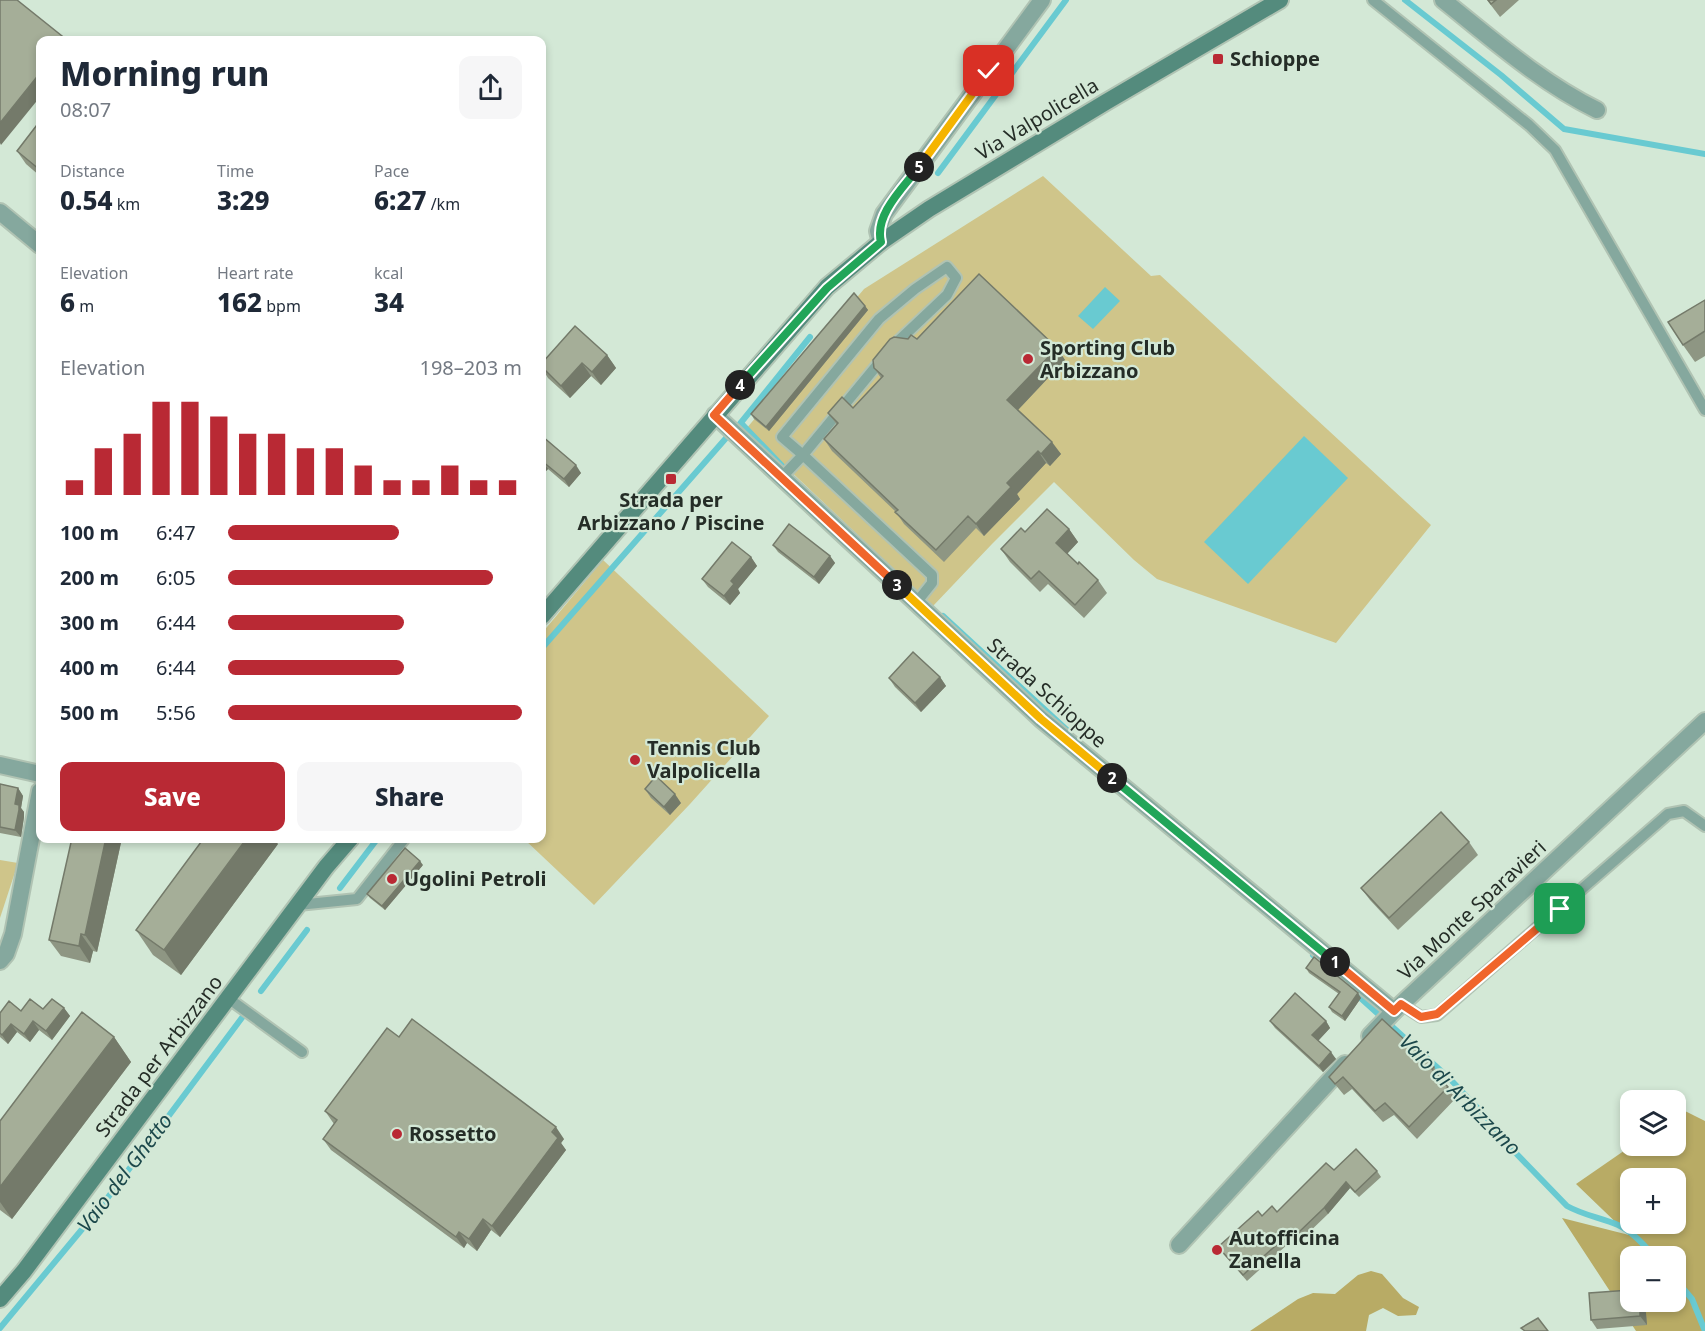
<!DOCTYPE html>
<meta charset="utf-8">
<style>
body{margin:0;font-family:"Noto Sans",sans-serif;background:#f6f6f7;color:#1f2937;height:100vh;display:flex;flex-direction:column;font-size:22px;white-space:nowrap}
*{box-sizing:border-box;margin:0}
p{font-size:20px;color:#747a83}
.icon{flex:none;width:33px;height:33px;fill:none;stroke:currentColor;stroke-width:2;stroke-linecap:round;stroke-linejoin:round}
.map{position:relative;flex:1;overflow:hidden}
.side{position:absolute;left:36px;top:36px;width:510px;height:807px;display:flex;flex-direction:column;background:#fff;border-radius:12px;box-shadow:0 3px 9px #0003}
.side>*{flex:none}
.buttons{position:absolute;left:1620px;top:1090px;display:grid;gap:12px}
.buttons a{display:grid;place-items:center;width:66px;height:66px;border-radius:12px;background:#fff;box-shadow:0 3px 9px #0003;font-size:30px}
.pin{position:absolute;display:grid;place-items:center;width:51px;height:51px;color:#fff;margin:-26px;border-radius:12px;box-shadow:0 3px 9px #0006}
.km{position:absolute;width:30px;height:30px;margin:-15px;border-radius:50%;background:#222;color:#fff;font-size:16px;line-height:30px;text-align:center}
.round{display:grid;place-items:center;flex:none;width:63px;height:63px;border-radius:12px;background:#f6f6f7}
.overview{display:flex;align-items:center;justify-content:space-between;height:102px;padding:0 24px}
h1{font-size:33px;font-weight:800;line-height:45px}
.stats{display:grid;grid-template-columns:repeat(3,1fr);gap:9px;height:102px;padding:6px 24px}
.stats div{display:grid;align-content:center}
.stats b{font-size:26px;font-weight:800}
.stats small{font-size:16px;font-weight:400}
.stats p{font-size:16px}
.chart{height:168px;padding:12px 24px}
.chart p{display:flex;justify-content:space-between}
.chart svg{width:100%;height:108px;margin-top:6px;stroke:#b92934;stroke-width:6}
.button{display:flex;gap:12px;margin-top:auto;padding:12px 24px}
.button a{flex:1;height:69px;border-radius:12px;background:#b92934;color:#fff;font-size:24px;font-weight:800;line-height:69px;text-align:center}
.button a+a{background:#f6f6f7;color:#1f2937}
ul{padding:0 24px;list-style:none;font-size:20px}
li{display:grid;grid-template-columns:96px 72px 1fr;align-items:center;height:45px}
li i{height:15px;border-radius:8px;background:#b92934}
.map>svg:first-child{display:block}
</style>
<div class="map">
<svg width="1705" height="1331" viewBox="0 0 1705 1331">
<rect width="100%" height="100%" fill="#d3e8d6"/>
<!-- green -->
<g fill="#cfc58a">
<polygon points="1043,176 1151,276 1160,275 1431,525 1336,643 1157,579 1134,560 1054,482 992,544 933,606 746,429 864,289"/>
<polygon points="603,560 769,716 690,804 594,905 524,839 542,838 542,633"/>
<polygon points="0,860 18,863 0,918"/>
</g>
<!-- forest -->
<g fill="#b8ab65" fill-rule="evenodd">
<path d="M1683,1110L1705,1121V1331H1636L1562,1218L1629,1235L1576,1184L1631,1146H1676V1116ZM1630,1179H1676V1224H1630ZM1630,1257H1676V1302H1630Z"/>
<polygon points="1371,1271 1382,1274 1403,1298 1419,1307 1416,1315 1398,1316 1383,1308 1369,1315 1366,1331 1250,1331 1298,1299 1313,1293 1335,1294 1358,1275"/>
</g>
<!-- water -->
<g fill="#69cad1">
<polygon points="1105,287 1120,301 1093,329 1078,316"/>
<polygon points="1304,436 1348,478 1248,584 1204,542"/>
</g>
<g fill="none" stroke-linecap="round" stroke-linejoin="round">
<!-- stream -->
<g stroke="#69cad1" stroke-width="6">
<polyline points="1405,0 1501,75 1564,129 1705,154"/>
<polyline points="938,173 1066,0"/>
<polyline points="741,423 788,472"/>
<polyline points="739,425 810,337"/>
<polyline points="943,616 1068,731"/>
<polyline points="542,648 727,437"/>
<polyline points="340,888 378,838"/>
<polyline points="1313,955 1337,976"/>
<polyline points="261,991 307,930"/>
<path d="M1355,993L1450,1079L1489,1120L1508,1145L1567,1206C1583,1215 1601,1218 1618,1225C1633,1232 1644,1245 1655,1257"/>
<polyline points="1676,1280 1692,1299 1705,1331"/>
<polyline points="0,1328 103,1204 244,1015"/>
</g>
<defs>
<g id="service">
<polyline points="1373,0 1529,125 1555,150 1705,410"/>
<polyline points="883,358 803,455 932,575 932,583 916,603"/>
<polyline points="782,477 803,455 782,437 879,319 915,289 947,267 956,278 947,295 893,346"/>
<polyline points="298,905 357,899 405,838"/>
<polyline points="228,998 302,1052"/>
<polyline points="1401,1004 1421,1017 1437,1015 1668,814 1684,811 1705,826"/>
</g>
<g id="minor">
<path d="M1443,0C1492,39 1540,82 1597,110"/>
<polyline points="0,212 40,245"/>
<polyline points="715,415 1041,719 1394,1011"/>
<polyline points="0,765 40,774"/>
<polyline points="0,961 6,954 13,934 40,791"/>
<polyline points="1370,1036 1394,1011 1705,721"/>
<polyline points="1179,1245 1345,1064"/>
</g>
<polyline id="tertiary" points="881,242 878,231 884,214 1042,0"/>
<g id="secondary">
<polyline points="542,616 827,287 881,242 929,209 1106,102 1280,0"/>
<polyline points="0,1299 24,1271 326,867 351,838"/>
</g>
</defs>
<!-- service casing -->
<use href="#service" stroke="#b0c3b3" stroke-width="14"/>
<!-- minor casing -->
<use href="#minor" stroke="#b0c3b3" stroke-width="20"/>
<!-- tertiary casing -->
<use href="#tertiary" stroke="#b0c3b3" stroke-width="20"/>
<!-- secondary casing -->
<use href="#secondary" stroke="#b0c3b3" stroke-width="20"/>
<!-- service -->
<use href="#service" stroke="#85a89e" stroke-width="10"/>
<!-- minor -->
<use href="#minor" stroke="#85a89e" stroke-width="16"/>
<!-- tertiary -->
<use href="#tertiary" stroke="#85a89e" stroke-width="16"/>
<!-- secondary -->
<use href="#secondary" stroke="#548b7d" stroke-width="16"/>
</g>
<!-- wall -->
<g fill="#8e9683">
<polygon points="1487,0 1519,0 1500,17"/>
<polygon points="40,121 40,176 26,164 17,151"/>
<polygon points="1705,300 1705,356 1695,362 1683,345"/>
<polygon points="865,306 868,310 769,431 754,419 751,414"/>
<polygon points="917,339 1057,348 1065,360 1018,410 1061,454 1050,466 1046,463 1017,494 1020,499 984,536 976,528 944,562 904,524 896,512 832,451 824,439 837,425 828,413 853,408 881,378 874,368"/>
<polygon points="607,355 616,368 601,385 591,376 570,398 548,378 542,368 542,363"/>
<polygon points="542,436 581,473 569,487 548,469 543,474 542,473"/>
<polygon points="1069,529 1078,542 1067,554 1078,564 1098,580 1107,593 1084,618 1048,584 1040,592 1010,562 1001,549 1025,532"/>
<polygon points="773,545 830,556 835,563 819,584 778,552"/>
<polygon points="751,557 757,566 738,589 740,593 730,605 708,587 702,579"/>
<polygon points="940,677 946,686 921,712 895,687 889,678"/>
<polygon points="0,784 18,788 23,796 21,808 24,812 24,817 21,837 0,833"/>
<polygon points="645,789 681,803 670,815 651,798"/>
<polygon points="72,838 122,838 97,952 93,951 90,963 61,956 49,940"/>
<polygon points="1469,842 1478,855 1398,930 1370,900 1361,888"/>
<polygon points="278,844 181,975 153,955 136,930"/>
<polygon points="423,865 385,910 370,898 367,894"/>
<polygon points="1306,968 1361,998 1345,1021 1332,1012 1329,1007 1339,994 1309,973"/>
<polygon points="64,1008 70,1016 52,1040 39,1030 30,1042 17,1032 8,1044 0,1037 0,1013"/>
<polygon points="1270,1021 1326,1021 1330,1028 1318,1041 1336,1059 1323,1072 1275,1028"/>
<polygon points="114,1037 131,1062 12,1219 0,1210 0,1121"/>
<polygon points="1434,1067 1442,1079 1441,1079 1456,1098 1417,1139 1394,1115 1383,1122 1352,1089 1344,1095 1329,1077"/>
<polygon points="325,1111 564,1139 561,1143 566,1150 500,1237 491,1230 477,1251 467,1243 464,1248 331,1150 323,1139 334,1124"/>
<polygon points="1377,1171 1381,1177 1359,1197 1350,1188 1328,1214 1302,1239 1298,1235 1247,1281 1218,1247 1262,1216 1277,1212"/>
<polygon points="1630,1302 1645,1302 1647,1325 1597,1329 1591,1320"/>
</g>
<!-- shaded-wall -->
<g fill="#747a6a">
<polygon points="40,73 40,97 1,145 0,143 0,123"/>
<polygon points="865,306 868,310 769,431 766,427"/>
<polygon points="1057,348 1065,360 1016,412 1007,400"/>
<polygon points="607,355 616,368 601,385 592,372"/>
<polygon points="582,363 591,376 570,398 561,386"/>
<polygon points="1052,442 1061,454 1050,466 1041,454"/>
<polygon points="1038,451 1046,463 1017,494 1020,499 984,536 976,524 1007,483"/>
<polygon points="542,461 548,469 543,474 542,473"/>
<polygon points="576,465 581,473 569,487 564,479"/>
<polygon points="1069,529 1078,542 1065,556 1056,543"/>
<polygon points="830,556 835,563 819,584 814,577"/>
<polygon points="751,557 757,566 738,589 740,593 730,605 724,596 731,581"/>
<polygon points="940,677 946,686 921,712 915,703"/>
<polygon points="18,788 23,796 21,808 24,812 24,817 21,837 15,830 15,804"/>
<polygon points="675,794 681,803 670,815 664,807"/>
<polygon points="106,838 122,838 97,952 85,935"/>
<polygon points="247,838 274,838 278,844 181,975 164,950"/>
<polygon points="420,861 423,865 385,910 382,906"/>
<polygon points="81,934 93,951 90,963 79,946"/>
<polygon points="1358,993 1361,998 1345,1021 1342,1016"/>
<polygon points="64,1008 70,1016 52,1040 46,1031"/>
<polygon points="33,1021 39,1030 30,1042 24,1034"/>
<polygon points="1326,1021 1330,1028 1317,1042 1312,1035"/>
<polygon points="11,1024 17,1032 8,1044 2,1035"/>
<polygon points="114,1037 131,1062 12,1219 0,1202 0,1187"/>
<polygon points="1331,1052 1336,1059 1323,1072 1319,1066"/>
<polygon points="556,1127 564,1139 561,1143 566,1150 500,1237 492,1226"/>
<polygon points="1346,1182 1350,1188 1328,1214 1324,1208"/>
<polygon points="483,1219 491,1230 477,1251 469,1239"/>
<polygon points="459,1232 467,1243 464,1248 456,1237"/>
<polygon points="1640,1302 1645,1302 1647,1325 1640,1316"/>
</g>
<!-- building -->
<g fill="#a5ae98" stroke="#747a6a" stroke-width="1.5">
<polygon points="0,0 17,0 67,40 40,40 40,73 0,123"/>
<polygon points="1488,0 1496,0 1491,4"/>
<polygon points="40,121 40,170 17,151"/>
<polygon points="979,274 1057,348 1007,400 1052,442 1041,454 1038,451 1007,483 1011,487 976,524 968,516 936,550 895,512 898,510 824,439 838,423 828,413 842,397 853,408 883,376 874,368 873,360 890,339 894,337 908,339 911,335 917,339"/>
<polygon points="854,293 865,306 766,427 751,414"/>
<polygon points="1705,300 1705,331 1683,345 1668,322"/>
<polygon points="575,326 607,355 592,372 582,363 561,386 542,367 542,363"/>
<polygon points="542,436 576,465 564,479 542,461 542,462"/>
<polygon points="1047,509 1069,529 1056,543 1078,564 1079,562 1098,580 1075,605 1039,571 1031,579 1001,549 1021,528 1025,532"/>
<polygon points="789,524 830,556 814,577 773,545"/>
<polygon points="732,542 751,557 731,581 734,584 724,596 702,579"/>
<polygon points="913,652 940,677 915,703 889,678"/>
<polygon points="656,776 675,794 664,807 645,789"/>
<polygon points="0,784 18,788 15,804 19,805 19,810 15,830 0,827"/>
<polygon points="1441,812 1469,842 1389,918 1361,888"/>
<polygon points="72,838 106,838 85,935 81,934 79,946 49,940"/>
<polygon points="204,838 247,838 164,950 136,930"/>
<polygon points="405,848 420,861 382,906 367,894"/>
<polygon points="1314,957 1358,993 1342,1016 1329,1007 1340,992 1306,968"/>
<polygon points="1295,993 1326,1021 1312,1035 1331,1052 1319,1066 1270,1021"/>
<polygon points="30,999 43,1009 52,999 64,1008 46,1031 33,1021 24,1034 11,1024 2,1035 0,1033 0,1013 9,1001 21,1011"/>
<polygon points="82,1012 114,1037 0,1187 0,1121"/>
<polygon points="412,1019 556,1127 552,1132 558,1138 492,1226 483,1219 469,1239 459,1232 456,1237 323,1139 337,1120 325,1111 387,1028 399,1037"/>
<polygon points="1382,1019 1434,1067 1432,1069 1448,1087 1409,1127 1385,1103 1375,1111 1343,1077 1335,1084 1329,1077"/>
<polygon points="1356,1149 1377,1171 1355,1192 1346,1182 1324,1208 1298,1233 1294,1229 1243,1275 1218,1247 1258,1211 1262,1216 1272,1206 1277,1212 1326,1163 1334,1170"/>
<polygon points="1630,1290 1630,1302 1640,1302 1640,1316 1591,1320 1589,1293"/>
<polygon points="1538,1318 1548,1331 1525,1331 1521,1328"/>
</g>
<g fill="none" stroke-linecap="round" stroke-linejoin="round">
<defs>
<polyline id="split-1" points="1335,962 1394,1011 1401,1004 1421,1017 1437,1014 1560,909"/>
<polyline id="split-2" points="1112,778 1335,962"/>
<polyline id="split-3" points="897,585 1041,719 1112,778"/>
<polyline id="split-4" points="740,385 714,415 897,585"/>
<path id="split-5" d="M740,385L827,288L881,242C874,215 903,188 919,167"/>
<polyline id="split-6" points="919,167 989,71"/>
</defs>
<!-- split-1 casing -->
<use href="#split-1" stroke="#fff" stroke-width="12"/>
<!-- split-2 casing -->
<use href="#split-2" stroke="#fff" stroke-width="12"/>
<!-- split-3 casing -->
<use href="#split-3" stroke="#fff" stroke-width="12"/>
<!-- split-4 casing -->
<use href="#split-4" stroke="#fff" stroke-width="12"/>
<!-- split-5 casing -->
<use href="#split-5" stroke="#fff" stroke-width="12"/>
<!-- split-6 casing -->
<use href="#split-6" stroke="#fff" stroke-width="12"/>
<!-- split-1 -->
<use href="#split-1" stroke="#f0652b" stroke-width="8"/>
<!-- split-2 -->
<use href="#split-2" stroke="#22a559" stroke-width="8"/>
<!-- split-3 -->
<use href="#split-3" stroke="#f5b400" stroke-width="8"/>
<!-- split-4 -->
<use href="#split-4" stroke="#f0652b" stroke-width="8"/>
<!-- split-5 -->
<use href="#split-5" stroke="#22a559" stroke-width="8"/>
<!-- split-6 -->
<use href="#split-6" stroke="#f5b400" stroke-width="8"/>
</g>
<!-- markers -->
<g fill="#b92934" stroke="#d3e8d6" stroke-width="2">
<rect x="1212" y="53" width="12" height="12" rx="3"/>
<circle cx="1028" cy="359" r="6"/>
<rect x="665" y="473" width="12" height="12" rx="3"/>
<circle cx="635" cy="760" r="6"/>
<circle cx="392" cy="879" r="6"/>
<circle cx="397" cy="1134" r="6"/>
<circle cx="1217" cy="1250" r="6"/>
</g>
<g text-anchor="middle" stroke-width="4.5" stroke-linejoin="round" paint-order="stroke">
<!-- poi labels -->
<g font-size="20" font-weight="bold" fill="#252d27" stroke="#d3e8d6" text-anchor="start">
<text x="1230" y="66">Schioppe</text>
<text x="1040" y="355">Sporting Club<tspan x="1040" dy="23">Arbizzano</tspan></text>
<text x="671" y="507" text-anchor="middle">Strada per<tspan x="671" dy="23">Arbizzano / Piscine</tspan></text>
<text x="647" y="755">Tennis Club<tspan x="647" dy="23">Valpolicella</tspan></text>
<text x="404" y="886">Ugolini Petroli</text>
<text x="409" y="1141">Rossetto</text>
<text x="1229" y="1245">Autofficina<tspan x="1229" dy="23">Zanella</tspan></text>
</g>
<!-- street labels -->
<g font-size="20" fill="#252d27" stroke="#d3e8d6">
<text transform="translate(1037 119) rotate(-31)" y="7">Via Valpolicella</text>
<text transform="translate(1047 693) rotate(42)" y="7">Strada Schioppe</text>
<text transform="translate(1472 910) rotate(-43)" y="7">Via Monte Sparavieri</text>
<text transform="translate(159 1056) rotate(-53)" y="7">Strada per Arbizzano</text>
</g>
<!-- water labels -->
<g font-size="21" font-style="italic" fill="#1c484b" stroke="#d3e8d6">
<text transform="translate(1460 1095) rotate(45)" y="7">Vaio di Arbizzano</text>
<text transform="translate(125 1173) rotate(-53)" y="7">Vaio del Ghetto</text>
</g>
</g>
</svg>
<div class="buttons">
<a><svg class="icon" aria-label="layers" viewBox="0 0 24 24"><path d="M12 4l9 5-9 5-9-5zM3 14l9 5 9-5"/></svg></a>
<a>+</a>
<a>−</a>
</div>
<div class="pin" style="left:1560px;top:909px;background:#1e9e55"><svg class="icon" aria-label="arrive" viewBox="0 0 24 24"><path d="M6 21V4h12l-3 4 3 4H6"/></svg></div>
<div class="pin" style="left:989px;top:71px;background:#d93025"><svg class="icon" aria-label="check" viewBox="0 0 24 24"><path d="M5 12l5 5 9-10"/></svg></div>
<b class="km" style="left:1335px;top:962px">1</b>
<b class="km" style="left:1112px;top:778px">2</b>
<b class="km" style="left:897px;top:585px">3</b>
<b class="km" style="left:740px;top:385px">4</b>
<b class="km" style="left:919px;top:167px">5</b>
<section class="side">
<div class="overview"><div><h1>Morning run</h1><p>08:07</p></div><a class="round"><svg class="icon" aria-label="share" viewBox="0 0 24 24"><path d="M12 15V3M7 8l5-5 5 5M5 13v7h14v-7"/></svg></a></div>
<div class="stats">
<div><p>Distance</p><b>0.54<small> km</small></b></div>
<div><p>Time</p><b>3:29</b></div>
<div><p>Pace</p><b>6:27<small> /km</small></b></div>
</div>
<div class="stats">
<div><p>Elevation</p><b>6<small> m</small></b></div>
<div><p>Heart rate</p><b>162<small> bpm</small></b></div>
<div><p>kcal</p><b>34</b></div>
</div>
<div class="chart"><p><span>Elevation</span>198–203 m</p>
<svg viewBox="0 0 160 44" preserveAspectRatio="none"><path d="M5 44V38M15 44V25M25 44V19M35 44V6M45 44V6M55 44V12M65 44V19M75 44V19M85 44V25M95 44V25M105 44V32M115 44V38M125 44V38M135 44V32M145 44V38M155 44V38"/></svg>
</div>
<ul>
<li><b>100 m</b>6:47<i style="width:58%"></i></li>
<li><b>200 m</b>6:05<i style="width:90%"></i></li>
<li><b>300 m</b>6:44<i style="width:60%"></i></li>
<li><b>400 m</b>6:44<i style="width:60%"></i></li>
<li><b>500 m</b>5:56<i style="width:100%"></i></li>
</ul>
<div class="button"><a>Save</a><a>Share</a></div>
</section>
</div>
